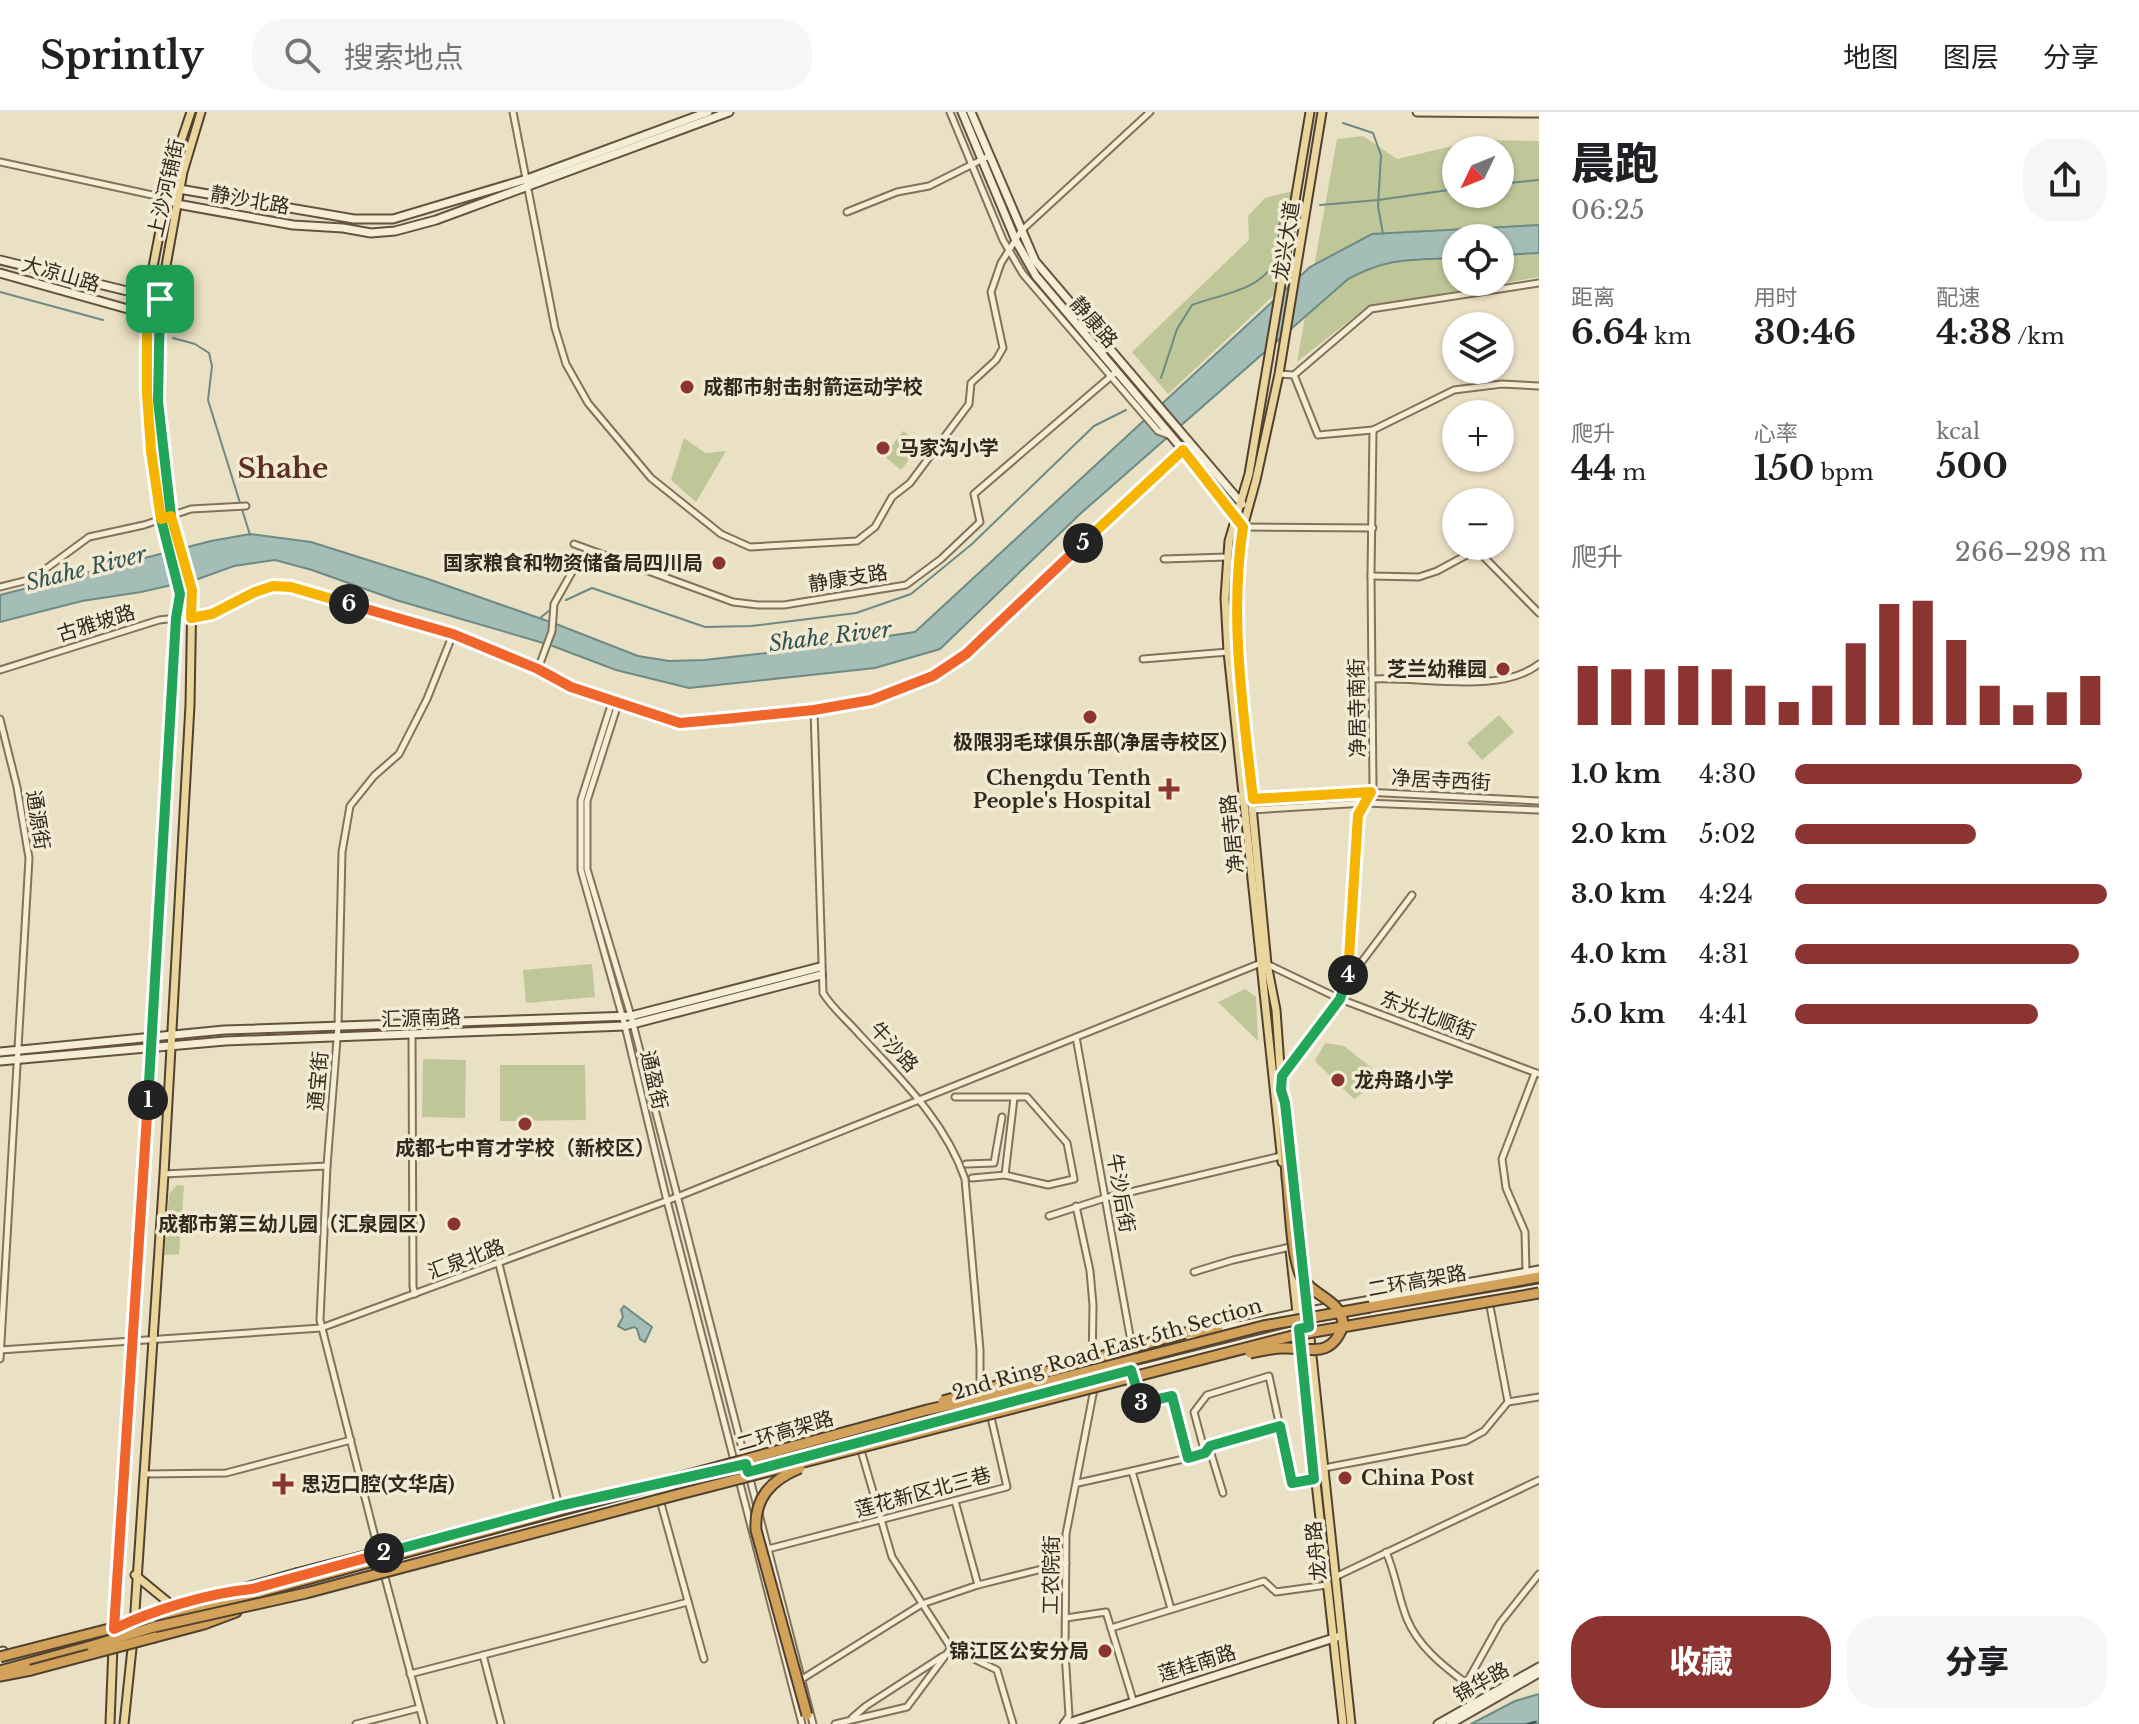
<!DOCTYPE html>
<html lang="zh">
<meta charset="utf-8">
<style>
body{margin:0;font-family:"Libre Baskerville","Noto Sans SC",serif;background:#f6f6f6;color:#202124;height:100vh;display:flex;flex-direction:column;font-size:30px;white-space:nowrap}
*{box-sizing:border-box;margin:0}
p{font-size:26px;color:#757577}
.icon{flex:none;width:44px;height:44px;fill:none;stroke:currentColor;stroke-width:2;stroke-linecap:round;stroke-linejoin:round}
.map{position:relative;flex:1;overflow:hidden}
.drawer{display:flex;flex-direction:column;background:#fff;width:600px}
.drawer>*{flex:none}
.needle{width:52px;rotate:227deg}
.tools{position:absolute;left:1442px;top:24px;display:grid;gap:16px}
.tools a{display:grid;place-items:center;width:72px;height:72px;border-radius:50%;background:#fff;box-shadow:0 2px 6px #0004;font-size:40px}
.pin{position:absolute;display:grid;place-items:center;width:68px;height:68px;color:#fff;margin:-34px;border-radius:16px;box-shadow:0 4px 12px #0006}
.km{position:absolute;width:40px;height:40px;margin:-20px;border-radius:50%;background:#222;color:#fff;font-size:22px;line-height:40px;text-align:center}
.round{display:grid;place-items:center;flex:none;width:84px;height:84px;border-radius:32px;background:#f6f6f6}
.summary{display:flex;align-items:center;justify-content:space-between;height:136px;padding:0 32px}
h1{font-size:44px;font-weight:800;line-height:60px}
.figures{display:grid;grid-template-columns:repeat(3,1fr);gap:12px;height:136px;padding:8px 32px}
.figures div{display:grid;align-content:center}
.figures b{font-size:34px;font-weight:800}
.figures small{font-size:22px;font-weight:400}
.figures p{font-size:22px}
.chart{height:224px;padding:16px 32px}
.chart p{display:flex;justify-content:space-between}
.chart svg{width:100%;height:144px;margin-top:8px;stroke:#8c3431;stroke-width:6}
.primary-button{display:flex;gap:16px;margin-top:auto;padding:16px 32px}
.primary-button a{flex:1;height:92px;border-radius:32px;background:#8c3431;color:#fff;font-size:32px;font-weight:800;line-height:92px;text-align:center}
.primary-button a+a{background:#f6f6f6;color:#202124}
ul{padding:0 32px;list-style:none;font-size:26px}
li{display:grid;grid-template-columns:128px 96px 1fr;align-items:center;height:60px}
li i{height:20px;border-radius:10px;background:#8c3431}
header{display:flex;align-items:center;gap:48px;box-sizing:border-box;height:112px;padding:0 40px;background:#fff;border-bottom:2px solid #e0e0e0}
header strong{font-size:38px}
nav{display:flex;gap:44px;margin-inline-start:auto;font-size:28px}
.search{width:560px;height:72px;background:#f6f6f6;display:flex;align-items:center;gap:20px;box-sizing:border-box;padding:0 28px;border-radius:32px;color:#757577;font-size:30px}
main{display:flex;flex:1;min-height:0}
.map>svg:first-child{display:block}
</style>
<header>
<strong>Sprintly</strong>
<div class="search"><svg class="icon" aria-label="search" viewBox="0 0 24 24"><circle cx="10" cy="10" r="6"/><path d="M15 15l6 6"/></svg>搜索地点</div>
<nav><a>地图</a><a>图层</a><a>分享</a></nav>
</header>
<main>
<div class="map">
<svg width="1539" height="1612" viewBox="0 0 1539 1612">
<rect width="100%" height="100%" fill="#eae0c3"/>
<!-- green -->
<g fill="#bfc698" fill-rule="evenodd">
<path d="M1363,24L1397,47L1479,28L1539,29V165L1368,194L1297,250L1337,27ZM1456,38H1500V82H1456ZM1456,126H1500V170H1456Z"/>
<polygon points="1293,79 1273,184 1168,282 1132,240 1249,128 1248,104 1265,86"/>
<polygon points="903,319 921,332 901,358 884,344"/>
<polygon points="684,326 705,341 726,339 696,390 671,368"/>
<polygon points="1499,603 1514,620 1482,648 1467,631"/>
<polygon points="592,852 595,885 526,891 523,858"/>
<polygon points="1245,877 1256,885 1258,929 1218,890"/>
<polygon points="1325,931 1344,934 1373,957 1373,973 1354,987 1315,949"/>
<polygon points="423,947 466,948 465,1006 422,1005"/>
<polygon points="500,953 585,953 586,1008 500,1009"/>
<polygon points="177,1073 184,1074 179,1142 164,1143 169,1082"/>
</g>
<!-- water -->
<g fill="#a5bdb7" stroke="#6d8a84" stroke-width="2">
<path d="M1539,113V141L1500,143V126H1456V146C1412,148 1388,145 1348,167L1080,402L940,537L875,556L689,576L616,558L550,533L396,488L312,458L275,448L234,454L198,467L141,480L82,489L0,510V483L211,429L250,422L311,430L428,467L556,512L638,544L669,549L704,548L785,539L915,520L1310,155L1372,122Z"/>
<polygon points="624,1194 652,1215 645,1230 640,1227 637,1217 634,1215 625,1218 618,1214 623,1205 621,1198"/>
<polygon points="1539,1582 1539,1612 1471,1612 1515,1589"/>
</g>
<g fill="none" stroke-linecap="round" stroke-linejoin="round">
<!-- stream -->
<g stroke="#6d8a84" stroke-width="2">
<polyline points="1343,11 1373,21 1381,43 1378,94 1383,122"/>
<polyline points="1500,72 1539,68"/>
<polyline points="1320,93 1378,88 1456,77"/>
<polyline points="0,180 103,208"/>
<polyline points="173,226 195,232 209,241 212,254 208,288 250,423"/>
<path d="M1161,266L1177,217L1192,193C1223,181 1271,178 1278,138C1280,124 1277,106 1285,95"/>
<polyline points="566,488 592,476 705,515 751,514 856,501 911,482 972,432 1094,314 1126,298"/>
<polyline points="540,506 550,498"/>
</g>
<!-- ferry -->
<polyline stroke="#2f5251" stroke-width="2" stroke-dasharray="10 8" stroke-linecap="butt" points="1527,1612 1539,1609"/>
<defs>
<g id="street">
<polyline points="513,0 555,216 566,252 588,291 651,366 721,422 750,435 857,429 875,415 892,385 910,371 969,292 971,271 996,248 1003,236 991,180 1001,151 1021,119 1150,0"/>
<polyline points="950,0 1003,128 1023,162 1158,319 1168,323"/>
<polyline points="0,50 166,86"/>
<polyline points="847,100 897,80 929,74 989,44"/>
<polyline points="1279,262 1294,263 1371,197 1539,171"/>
<polyline points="1294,263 1318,323 1373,318 1454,278 1502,272 1539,274"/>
<polyline points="1243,415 1373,416"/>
<polyline points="574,432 733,490 758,493 784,493 906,473 941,447 980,410 974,382 1116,260"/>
<polyline points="1164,447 1227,445"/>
<polyline points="1371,464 1419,465 1437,459 1474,439 1481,442 1539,501"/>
<polyline points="0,475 32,467 89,425 144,413 191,397 246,394"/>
<polyline points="1143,547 1228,540"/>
<polyline points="538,557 552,519 554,492 572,460 588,439"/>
<polyline points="0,558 159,508 212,502 255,480 273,474 291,475 453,522 538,557 571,575 680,611 814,598 871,588 933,564 966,542 1183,338"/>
<path d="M1373,567C1420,564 1500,583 1539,552"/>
<polyline points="612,590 581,688 581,758 625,914 665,1081 802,1612"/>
<polyline points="618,592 587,689 587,757 631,904 813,1612"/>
<path d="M814,598L823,881C832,896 848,909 860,923C901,967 945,1009 965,1067L980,1238V1278"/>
<polyline points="0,607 17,675 29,746 0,1247"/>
<polyline points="1245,688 1365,680 1539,689"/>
<polyline points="1251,698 1365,691 1539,698"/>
<polyline points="1267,852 1340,887 1539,962"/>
<polyline points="1348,868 1358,703 1373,676 1371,464 1373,318"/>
<polyline points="412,923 413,1175 415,1182"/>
<polyline points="1076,925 1132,1235"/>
<polyline points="1282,964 1340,887 1348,868 1412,783"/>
<polyline points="955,985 1027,985 1067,1031 1074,1067 1048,1073 1005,1063 972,1066"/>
<polyline points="966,1052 994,1051 1002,1005"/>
<polyline points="164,1062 327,1054"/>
<polyline points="1005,1063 1014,986"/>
<polyline points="1076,1094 1090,1159 1093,1193 1092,1256"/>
<polyline points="1049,1104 1105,1086 1281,1044"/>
<polyline points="499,1152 559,1394"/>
<polyline points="1194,1160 1233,1148 1290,1135"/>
<polyline points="1526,1160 1525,1120 1506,1076 1502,1047 1535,961"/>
<polyline points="1489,1189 1508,1290"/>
<polyline points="0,1238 321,1216 677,1085 1261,851"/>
<polyline points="1210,1334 1280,1314"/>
<polyline points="860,1335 892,1445 951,1536 997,1558 1013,1612"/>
<polyline points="1209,1335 1223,1381"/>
<polyline points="1188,1346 1205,1341 1194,1300 1207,1283 1269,1264 1292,1371 1314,1367"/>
<polyline points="1324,1356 1466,1329 1484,1319 1508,1290 1539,1285"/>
<polyline points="1132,1359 1188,1346 1172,1284 1141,1291 1133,1263"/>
<polyline points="144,1362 226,1361 351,1328"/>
<polyline points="1078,1371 1132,1359 1171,1497"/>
<polyline points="660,1388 704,1547"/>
<polyline points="955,1389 978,1473"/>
<polyline points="768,1437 1007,1375 990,1301"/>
<path d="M1386,1440C1396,1462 1398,1485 1407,1507C1418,1534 1443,1554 1466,1571"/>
<polyline points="379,1441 320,1208 327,1054 338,914 342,740 350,694 374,664 399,642 427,587 453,522"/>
<polyline points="383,1458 424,1612"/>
<polyline points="1335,1465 1539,1368"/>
<polyline points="1066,1506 1106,1500 1133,1588"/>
<polyline points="1111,1516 1264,1469 1276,1480 1327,1473"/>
<polyline points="483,1543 501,1612"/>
<polyline points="410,1562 688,1490"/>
<polyline points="802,1567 922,1492 978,1473 1066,1451"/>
<polyline points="1471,1594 1463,1577 1500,1511 1539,1462"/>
<polyline points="852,1606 866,1594 943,1544"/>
<polyline points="356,1612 419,1596"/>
<polyline points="835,1612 907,1595 951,1536"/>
<polyline points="1063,1612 1069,1604 1065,1540 1066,1422 1094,1277"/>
</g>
<g id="secondary">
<polyline points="708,0 527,67 393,107 354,107 179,77 166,86 177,92 293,113 343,116 371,121 395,119 436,108 729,0"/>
<polyline points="962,0 1016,129 1036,164 1183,338 1243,415"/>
<polyline points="971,0 1035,149 1242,392"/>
<polyline points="1417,0 1539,1"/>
<polyline points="0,148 160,187"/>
<polyline points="0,161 160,206"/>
<polyline points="0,940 224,918 631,904 820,855"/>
<polyline points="0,949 225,929 625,914 821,863"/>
<polyline points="1215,1219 1298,1201 1539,1158"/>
<polyline points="1127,1245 1203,1222"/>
<polyline points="774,1353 1095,1268 1299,1217 1539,1176"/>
<polyline points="730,1356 962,1295"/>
<polyline points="376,1458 673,1379"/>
<polyline points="153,1502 241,1478"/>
<polyline points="0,1540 3,1539"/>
<polyline points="1065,1612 1337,1525"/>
<polyline points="1438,1612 1539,1555"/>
<polyline points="1450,1612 1539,1561"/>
</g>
<g id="primary">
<polyline points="1282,982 1276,898 1267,852 1237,537 1238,449 1243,415 1256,368 1279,262 1322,0"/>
<polyline points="1288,1018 1351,1612"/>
<polyline points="1282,1050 1228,540 1225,486 1229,429 1249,362 1310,0"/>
<polyline points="1290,1138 1343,1612"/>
<polyline points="135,1463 174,1495"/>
<polyline points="134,1514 164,1062 190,593 192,478 171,404 163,343 158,289 160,187 183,60 201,0"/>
<polyline points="114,1518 135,1218 176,506 180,482 161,407 151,339 147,281 147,186 172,56 191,0"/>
<polyline points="110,1612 113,1534"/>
<polyline points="124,1612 133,1527"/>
</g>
<g id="highway">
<polyline points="1281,978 1287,1065"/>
<polyline points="1370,1195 1539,1165"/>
<polyline points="1185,1221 1218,1218"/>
<polyline points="236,1479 296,1462"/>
<polyline points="152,1506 260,1480"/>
<polyline points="155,1525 204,1512 236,1500"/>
<polyline points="0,1559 91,1534"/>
<polyline points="0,1564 31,1558"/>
</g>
</defs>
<!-- street casing -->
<use href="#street" stroke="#82725b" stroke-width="9"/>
<!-- secondary casing -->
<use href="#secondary" stroke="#64533f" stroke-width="11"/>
<!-- primary casing -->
<use href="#primary" stroke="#50402f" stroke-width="11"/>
<!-- highway casing -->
<use href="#highway" stroke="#50402f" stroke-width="13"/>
<!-- street -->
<use href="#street" stroke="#f5edd5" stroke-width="5"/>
<!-- secondary -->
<use href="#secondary" stroke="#f5edd5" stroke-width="7"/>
<!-- primary -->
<use href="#primary" stroke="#ead59d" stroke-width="7"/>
<!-- highway -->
<use href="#highway" stroke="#d2a25a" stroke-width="9"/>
<defs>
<g id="highway-bridge">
<path d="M1250,1241C1261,1239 1272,1236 1283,1236C1310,1235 1330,1248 1343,1214C1343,1187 1312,1185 1301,1164C1291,1143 1290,1090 1287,1065"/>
<polyline points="943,1289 1185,1221"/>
<path d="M800,1356C771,1368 754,1386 756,1418L807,1603"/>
<polyline points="296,1462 500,1409"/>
<polyline points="260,1480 927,1298 1012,1279 1263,1214 1370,1195"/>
<polyline points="91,1534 154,1515 306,1481 676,1383 1296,1223 1539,1181"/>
<polyline points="0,1545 152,1506"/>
<polyline points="31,1558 155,1525"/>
</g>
</defs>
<!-- highway-bridge casing -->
<use href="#highway-bridge" stroke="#50402f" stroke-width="13" stroke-linecap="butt"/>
<!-- highway-bridge -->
<use href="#highway-bridge" stroke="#d2a25a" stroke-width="9"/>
</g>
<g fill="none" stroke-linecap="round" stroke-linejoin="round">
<defs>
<polyline id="split-1" points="148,988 176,506 180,482 161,407 171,404 158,289 160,187"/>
<path id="split-2" d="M148,988L114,1517C153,1498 209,1481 252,1477L384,1441"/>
<polyline id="split-3" points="384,1441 559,1394 746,1352 748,1360 1131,1258 1141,1291"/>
<polyline id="split-4" points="1141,1291 1172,1284 1188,1346 1205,1341 1210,1334 1280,1314 1292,1371 1314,1367 1299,1217 1309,1215 1285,991 1281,978 1282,964 1340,887 1348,863"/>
<path id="split-5" d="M1083,431L1183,338L1243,415C1229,506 1243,596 1253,687L1371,680L1358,703L1348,863"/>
<polyline id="split-6" points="349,492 453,522 538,557 571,575 680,611 735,606 814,598 871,588 933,564 966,542 1083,431"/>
<polyline id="split-7" points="160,187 147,186 147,281 151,339 161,407 171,404 192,478 191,506 212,502 255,480 273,474 291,475 349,492"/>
</defs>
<!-- split-1 casing -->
<use href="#split-1" stroke="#fff" stroke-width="16"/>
<!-- split-2 casing -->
<use href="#split-2" stroke="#fff" stroke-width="16"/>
<!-- split-3 casing -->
<use href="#split-3" stroke="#fff" stroke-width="16"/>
<!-- split-4 casing -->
<use href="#split-4" stroke="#fff" stroke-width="16"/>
<!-- split-5 casing -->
<use href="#split-5" stroke="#fff" stroke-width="16"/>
<!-- split-6 casing -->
<use href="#split-6" stroke="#fff" stroke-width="16"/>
<!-- split-7 casing -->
<use href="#split-7" stroke="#fff" stroke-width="16"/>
<!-- split-1 -->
<use href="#split-1" stroke="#22a559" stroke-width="10"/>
<!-- split-2 -->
<use href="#split-2" stroke="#f0652b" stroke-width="10"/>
<!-- split-3 -->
<use href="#split-3" stroke="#22a559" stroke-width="10"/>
<!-- split-4 -->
<use href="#split-4" stroke="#22a559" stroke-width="10"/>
<!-- split-5 -->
<use href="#split-5" stroke="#f5b400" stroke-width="10"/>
<!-- split-6 -->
<use href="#split-6" stroke="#f0652b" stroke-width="10"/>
<!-- split-7 -->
<use href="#split-7" stroke="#f5b400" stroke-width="10"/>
</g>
<!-- markers -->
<g fill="#8c3431" stroke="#f2ead2" stroke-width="3">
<circle cx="687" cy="275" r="8"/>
<circle cx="883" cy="336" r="8"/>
<circle cx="719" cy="451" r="8"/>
<circle cx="1503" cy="557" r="8"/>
<circle cx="1090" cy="605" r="8"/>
<path d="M1165 665h8v8h8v8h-8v8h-8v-8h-8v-8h8z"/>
<circle cx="1338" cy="968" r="8"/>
<circle cx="525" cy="1012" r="8"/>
<circle cx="454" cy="1112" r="8"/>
<circle cx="1345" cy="1366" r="8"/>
<path d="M279 1360h8v8h8v8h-8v8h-8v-8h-8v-8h8z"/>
<circle cx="1105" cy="1539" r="8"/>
</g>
<g text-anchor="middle" stroke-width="7" stroke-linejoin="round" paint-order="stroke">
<!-- street labels -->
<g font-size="20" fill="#33291e" stroke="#f2ead2">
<text transform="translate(166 76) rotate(-77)" y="7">上沙河铺街</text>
<text transform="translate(250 88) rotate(10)" y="7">静沙北路</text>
<text transform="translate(1286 129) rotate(-81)" y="7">龙兴大道</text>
<text transform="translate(61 162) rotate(16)" y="7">大凉山路</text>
<text transform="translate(1094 210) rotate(49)" y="7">静康路</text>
<text transform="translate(848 466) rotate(-9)" y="7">静康支路</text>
<text transform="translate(96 511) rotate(-17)" y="7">古雅坡路</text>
<text transform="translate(1357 596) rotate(-91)" y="7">净居寺南街</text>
<text transform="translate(1441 668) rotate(3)" y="7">净居寺西街</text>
<text transform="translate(38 708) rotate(81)" y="7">通源街</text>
<text transform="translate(1232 722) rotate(-96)" y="7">净居寺路</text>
<text transform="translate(1428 903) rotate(21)" y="7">东光北顺街</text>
<text transform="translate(421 906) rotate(-2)" y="7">汇源南路</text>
<text transform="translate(894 935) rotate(47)" y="7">牛沙路</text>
<text transform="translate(654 968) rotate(77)" y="7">通盈街</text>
<text transform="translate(318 969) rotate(-85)" y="7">通宝街</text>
<text transform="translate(1121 1081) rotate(80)" y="7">牛沙后街</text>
<text transform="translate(466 1147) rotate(-20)" y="7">汇泉北路</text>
<text transform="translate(1417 1169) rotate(-10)" y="7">二环高架路</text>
<text transform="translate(1107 1237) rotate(-16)" y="7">2nd Ring Road East 5th Section</text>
<text transform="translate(785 1319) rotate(-16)" y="7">二环高架路</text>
<text transform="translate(923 1380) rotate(-15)" y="7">莲花新区北三巷</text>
<text transform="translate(1316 1439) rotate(-96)" y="7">龙舟路</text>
<text transform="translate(1051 1463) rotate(-89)" y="7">工农院街</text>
<text transform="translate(1197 1551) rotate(-17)" y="7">莲桂南路</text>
<text transform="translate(1481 1570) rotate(-29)" y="7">锦华路</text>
</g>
<!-- poi labels -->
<g font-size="20" font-weight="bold" fill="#33291e" stroke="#f2ead2" text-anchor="start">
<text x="703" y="282">成都市射击射箭运动学校</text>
<text x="899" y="343">马家沟小学</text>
<text x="703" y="458" text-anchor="end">国家粮食和物资储备局四川局</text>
<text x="1487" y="564" text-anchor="end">芝兰幼稚园</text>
<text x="1090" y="637" text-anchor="middle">极限羽毛球俱乐部(净居寺校区)</text>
<text x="1151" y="673" text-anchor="end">Chengdu Tenth<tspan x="1151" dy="23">People's Hospital</tspan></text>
<text x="1354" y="975">龙舟路小学</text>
<text x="525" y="1043" text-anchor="middle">成都七中育才学校（新校区）</text>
<text x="438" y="1119" text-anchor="end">成都市第三幼儿园（汇泉园区）</text>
<text x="1361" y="1373">China Post</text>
<text x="301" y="1379">思迈口腔(文华店)</text>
<text x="1089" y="1546" text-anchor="end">锦江区公安分局</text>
</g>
<!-- water labels -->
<g font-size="22" font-style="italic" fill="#2f5251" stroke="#f2ead2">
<text transform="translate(86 456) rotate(-14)" y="8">Shahe River</text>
<text transform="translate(830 524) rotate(-7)" y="8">Shahe River</text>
</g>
<!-- district labels -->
<g font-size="28" font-weight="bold" fill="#5c3021" stroke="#f2ead2">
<text x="283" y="366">Shahe</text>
</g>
</g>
</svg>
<div class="tools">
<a><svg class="needle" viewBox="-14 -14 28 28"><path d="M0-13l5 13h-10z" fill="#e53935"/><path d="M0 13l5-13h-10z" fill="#757577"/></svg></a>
<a><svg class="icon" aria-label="locate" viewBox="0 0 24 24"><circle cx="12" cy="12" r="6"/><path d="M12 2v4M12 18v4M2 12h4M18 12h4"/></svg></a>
<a><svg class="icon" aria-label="layers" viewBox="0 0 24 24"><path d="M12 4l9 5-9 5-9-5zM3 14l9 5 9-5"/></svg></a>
<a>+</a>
<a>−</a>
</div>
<div class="pin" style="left:160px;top:187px;background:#1e9e55"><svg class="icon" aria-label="arrive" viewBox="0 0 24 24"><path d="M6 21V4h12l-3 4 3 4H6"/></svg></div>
<b class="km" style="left:148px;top:988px">1</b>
<b class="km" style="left:384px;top:1441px">2</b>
<b class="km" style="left:1141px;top:1291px">3</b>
<b class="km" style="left:1348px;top:863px">4</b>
<b class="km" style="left:1083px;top:431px">5</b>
<b class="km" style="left:349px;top:492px">6</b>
</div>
<section class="drawer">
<div class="summary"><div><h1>晨跑</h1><p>06:25</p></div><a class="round"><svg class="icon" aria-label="share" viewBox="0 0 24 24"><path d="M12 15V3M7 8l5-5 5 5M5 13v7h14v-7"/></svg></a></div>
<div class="figures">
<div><p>距离</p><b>6.64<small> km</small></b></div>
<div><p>用时</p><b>30:46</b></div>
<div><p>配速</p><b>4:38<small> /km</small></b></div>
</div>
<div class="figures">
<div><p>爬升</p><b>44<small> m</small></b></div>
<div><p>心率</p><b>150<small> bpm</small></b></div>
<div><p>kcal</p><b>500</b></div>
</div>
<div class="chart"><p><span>爬升</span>266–298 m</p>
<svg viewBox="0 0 160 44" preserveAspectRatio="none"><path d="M5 44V26M15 44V27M25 44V27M35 44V26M45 44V27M55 44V32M65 44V37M75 44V32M85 44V19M95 44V7M105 44V6M115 44V18M125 44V32M135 44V38M145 44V34M155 44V29"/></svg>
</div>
<ul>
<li><b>1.0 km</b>4:30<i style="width:92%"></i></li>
<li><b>2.0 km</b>5:02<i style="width:58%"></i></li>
<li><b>3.0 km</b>4:24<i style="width:100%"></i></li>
<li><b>4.0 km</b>4:31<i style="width:91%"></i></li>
<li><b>5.0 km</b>4:41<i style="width:78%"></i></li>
</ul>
<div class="primary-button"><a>收藏</a><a>分享</a></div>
</section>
</main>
